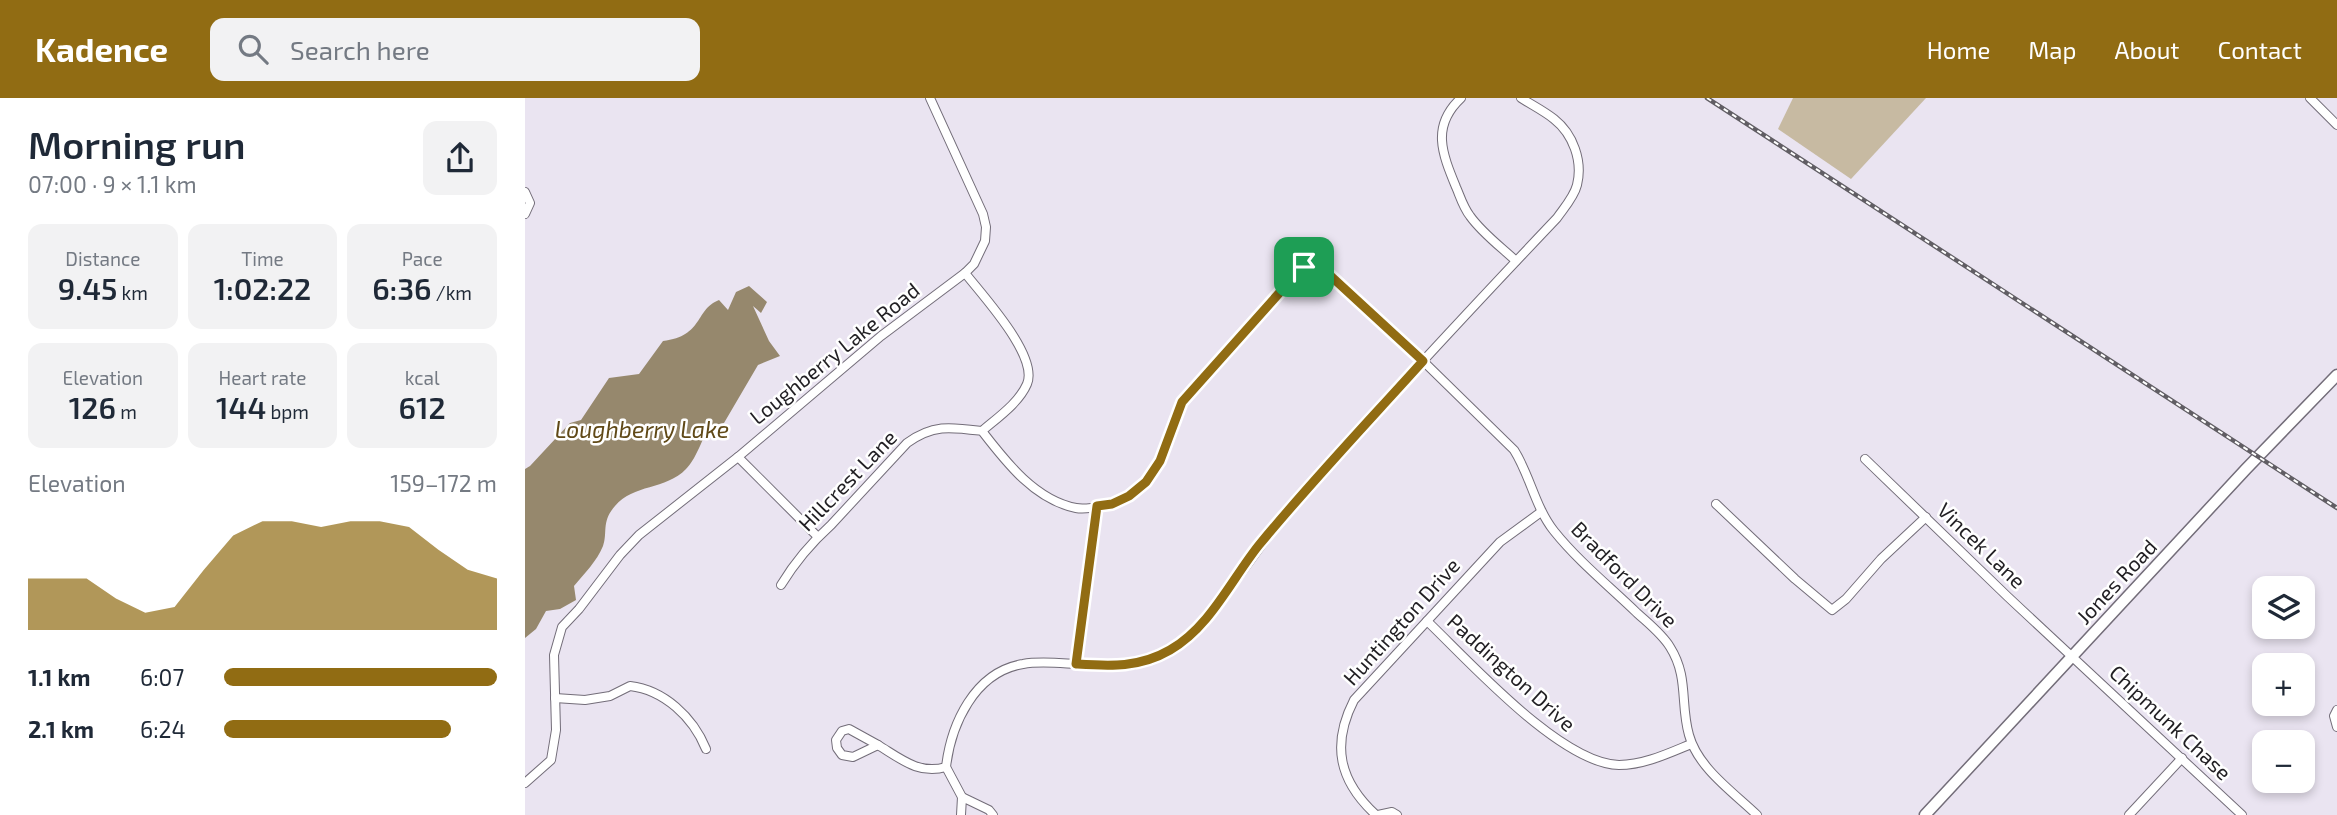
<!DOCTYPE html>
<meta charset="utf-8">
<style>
body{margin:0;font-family:"Exo 2",sans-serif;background:#f2f2f3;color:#1f2937;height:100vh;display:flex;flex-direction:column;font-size:26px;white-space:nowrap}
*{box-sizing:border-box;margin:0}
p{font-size:23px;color:#747a83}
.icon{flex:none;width:38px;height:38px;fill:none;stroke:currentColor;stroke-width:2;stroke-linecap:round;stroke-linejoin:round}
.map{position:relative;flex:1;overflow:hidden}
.details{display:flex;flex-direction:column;background:#fff;width:525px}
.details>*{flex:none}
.buttons{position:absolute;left:1727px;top:478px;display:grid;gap:14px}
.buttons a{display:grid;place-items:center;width:63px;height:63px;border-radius:14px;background:#fff;box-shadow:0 4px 10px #0003;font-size:35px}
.pin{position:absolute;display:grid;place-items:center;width:60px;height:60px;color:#fff;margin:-30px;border-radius:14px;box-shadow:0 4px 10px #0006}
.round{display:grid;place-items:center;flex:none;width:74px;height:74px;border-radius:14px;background:#f2f2f3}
.overview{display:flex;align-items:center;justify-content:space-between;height:119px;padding:0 28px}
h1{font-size:38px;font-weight:600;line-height:52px}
.figures{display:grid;grid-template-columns:repeat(3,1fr);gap:10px;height:119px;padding:7px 28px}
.figures div{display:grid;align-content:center;border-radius:14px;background:#f2f2f3;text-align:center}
.figures b{font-size:30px;font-weight:600}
.figures small{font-size:19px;font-weight:400}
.figures p{font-size:19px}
.chart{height:196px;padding:14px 28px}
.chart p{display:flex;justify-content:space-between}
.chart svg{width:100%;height:126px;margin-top:7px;fill:#916c13;opacity:.7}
ul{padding:0 28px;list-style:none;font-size:23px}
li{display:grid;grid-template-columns:112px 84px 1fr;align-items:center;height:52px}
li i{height:18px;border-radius:9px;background:#916c13}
header{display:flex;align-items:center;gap:42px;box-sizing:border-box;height:98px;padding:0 35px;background:#916c13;color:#fff}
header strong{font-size:33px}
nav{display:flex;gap:38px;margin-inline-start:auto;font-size:24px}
.search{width:490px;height:63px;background:#f2f2f3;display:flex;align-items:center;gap:18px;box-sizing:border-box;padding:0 24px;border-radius:14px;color:#747a83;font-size:26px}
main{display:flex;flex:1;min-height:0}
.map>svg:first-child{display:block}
</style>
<header>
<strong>Kadence</strong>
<div class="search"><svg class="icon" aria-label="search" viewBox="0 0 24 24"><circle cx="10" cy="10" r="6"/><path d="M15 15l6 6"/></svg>Search here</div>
<nav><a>Home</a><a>Map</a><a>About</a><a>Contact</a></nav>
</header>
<main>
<section class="details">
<div class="overview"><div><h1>Morning run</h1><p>07:00 · 9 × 1.1 km</p></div><a class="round"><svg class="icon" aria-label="share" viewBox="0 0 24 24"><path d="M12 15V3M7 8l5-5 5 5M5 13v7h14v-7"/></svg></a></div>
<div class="figures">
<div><p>Distance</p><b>9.45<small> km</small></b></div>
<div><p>Time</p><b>1:02:22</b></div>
<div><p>Pace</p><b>6:36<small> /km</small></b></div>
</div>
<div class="figures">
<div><p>Elevation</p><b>126<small> m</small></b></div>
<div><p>Heart rate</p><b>144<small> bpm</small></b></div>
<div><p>kcal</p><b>612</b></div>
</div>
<div class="chart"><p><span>Elevation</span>159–172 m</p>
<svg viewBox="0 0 160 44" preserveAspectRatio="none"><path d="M0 44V26L10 26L20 26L30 33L40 38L50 36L60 23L70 11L80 6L90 6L100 8L110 6L120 6L130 8L140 16L150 23L160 26V44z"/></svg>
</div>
<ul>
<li><b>1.1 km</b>6:07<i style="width:100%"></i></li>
<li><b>2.1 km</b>6:24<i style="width:83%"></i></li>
</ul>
</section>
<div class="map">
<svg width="1812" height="717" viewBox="0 0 1812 717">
<rect width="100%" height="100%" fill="#eae4f1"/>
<!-- green -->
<polygon fill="#c7baa2" points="1268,0 1401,0 1326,81 1253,31"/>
<!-- water -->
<path fill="#96886d" d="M224,188L242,204L236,215L228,208L244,243L255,258L233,267L199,325L184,328C178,340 170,363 161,371C141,392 108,386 90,408C76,424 83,434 78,448C72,463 59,476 49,488L51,502L35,511L21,513L11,531L0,540V371L5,368L45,325L56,322L84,280L114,276L138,243C179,238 170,211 194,202L203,212L211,194Z"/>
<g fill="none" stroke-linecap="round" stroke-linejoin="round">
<defs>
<g id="minor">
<path d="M936,0C906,28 917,55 931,89C935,98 938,109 945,118C957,135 976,149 991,163"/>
<polyline points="1785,0 1812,27"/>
<polyline points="0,94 5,105 0,116"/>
<path d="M440,175C457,197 514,258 502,286C494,305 472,320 457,333"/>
<polyline points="213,359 293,439"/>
<polyline points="1340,361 1483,499 1717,717"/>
<polyline points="1191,406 1270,481 1307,512 1321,501 1356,461 1401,419"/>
<path d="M256,487C270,464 286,445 306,427L382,345C408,326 426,329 457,333C481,364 510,402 551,410C561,412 572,409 582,407C602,403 618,390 629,374C646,348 647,317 667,291L773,174L785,165H789L898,263L989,352C1005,377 1010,409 1029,433C1053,463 1084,488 1112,515C1124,526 1137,536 1145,549C1164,579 1155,606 1164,637C1173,670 1208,694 1232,717"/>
<path d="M902,523C944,563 1036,666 1094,667C1119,667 1144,655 1166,646"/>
<polyline points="551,566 572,408"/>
<path d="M30,600L60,602L85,598L105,588C139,592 168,619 181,651"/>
<polyline points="1812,612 1809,618 1812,629"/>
<polygon points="324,631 353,647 328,659 317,657 312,650 311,642 317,633"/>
<path d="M353,647C376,661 394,677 421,669"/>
<path d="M421,669C426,627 449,574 498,566C514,563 533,565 551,566C575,567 600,572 624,562C681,540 719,464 760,417C847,316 939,218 1032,120C1039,110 1049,99 1052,87C1058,63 1048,36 1029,21C1019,13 1007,7 996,0"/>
<polyline points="421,669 437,699"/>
<polyline points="0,685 26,662 31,632 29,557 37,529 54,511 95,457 114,437 213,359 356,238 440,175 449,166 460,143 461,129 458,116 405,0"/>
<polyline points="436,717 437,699 464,712 468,717"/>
<path d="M851,717C814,683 806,647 829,602L975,444L1016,414"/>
<polyline points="853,717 867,714 872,717"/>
<polyline points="1604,717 1657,660"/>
</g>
<polyline id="tertiary" points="1400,717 1721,371 1812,277"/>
</defs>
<!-- minor casing -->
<use href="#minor" stroke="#736d79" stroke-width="10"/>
<!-- tertiary casing -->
<use href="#tertiary" stroke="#736d79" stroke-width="13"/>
<!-- minor -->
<use href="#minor" stroke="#fff" stroke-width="8"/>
<!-- tertiary -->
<use href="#tertiary" stroke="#fff" stroke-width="10"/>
<defs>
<polyline id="rail" points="1182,0 1812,410"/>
</defs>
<!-- rail casing -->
<use href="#rail" stroke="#615e64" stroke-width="4.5"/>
<!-- rail -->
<use href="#rail" stroke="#fff" stroke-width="2" stroke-dasharray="5" stroke-linecap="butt"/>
</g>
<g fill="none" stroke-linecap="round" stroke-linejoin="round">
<defs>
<path id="route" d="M785,165H789L797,170L898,263C843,324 786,384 734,447C706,482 685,529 645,552C614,570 585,568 551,566L572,408L587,406L604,398L621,384L635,363L657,304L773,174Z"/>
</defs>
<!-- route casing -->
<use href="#route" stroke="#fff" stroke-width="14"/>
<!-- route -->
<use href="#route" stroke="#916c13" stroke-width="9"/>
</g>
<g text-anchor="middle" stroke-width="5" stroke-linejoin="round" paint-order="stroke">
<!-- street labels -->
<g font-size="21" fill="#211f23" stroke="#fff">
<text transform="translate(310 256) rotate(-39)" y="7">Loughberry Lake Road</text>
<text transform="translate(323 383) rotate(-46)" y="7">Hillcrest Lane</text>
<text transform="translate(1456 448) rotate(44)" y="7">Vincek Lane</text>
<text transform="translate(1099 477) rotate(45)" y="7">Bradford Drive</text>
<text transform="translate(1592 484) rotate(-47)" y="7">Jones Road</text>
<text transform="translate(877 524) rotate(-48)" y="7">Huntington Drive</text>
<text transform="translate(986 575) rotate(42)" y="7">Paddington Drive</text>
<text transform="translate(1645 625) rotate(43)" y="7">Chipmunk Chase</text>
</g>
<!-- water labels -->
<g font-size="23" font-style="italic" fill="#604917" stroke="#fff">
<text x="117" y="340">Loughberry Lake</text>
</g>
</g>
</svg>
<div class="buttons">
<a><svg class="icon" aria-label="layers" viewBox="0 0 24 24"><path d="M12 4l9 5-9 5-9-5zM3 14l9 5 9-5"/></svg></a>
<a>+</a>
<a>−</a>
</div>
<div class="pin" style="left:779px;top:169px;background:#1e9e55"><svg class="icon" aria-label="arrive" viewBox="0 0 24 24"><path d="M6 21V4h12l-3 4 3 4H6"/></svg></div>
</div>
</main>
